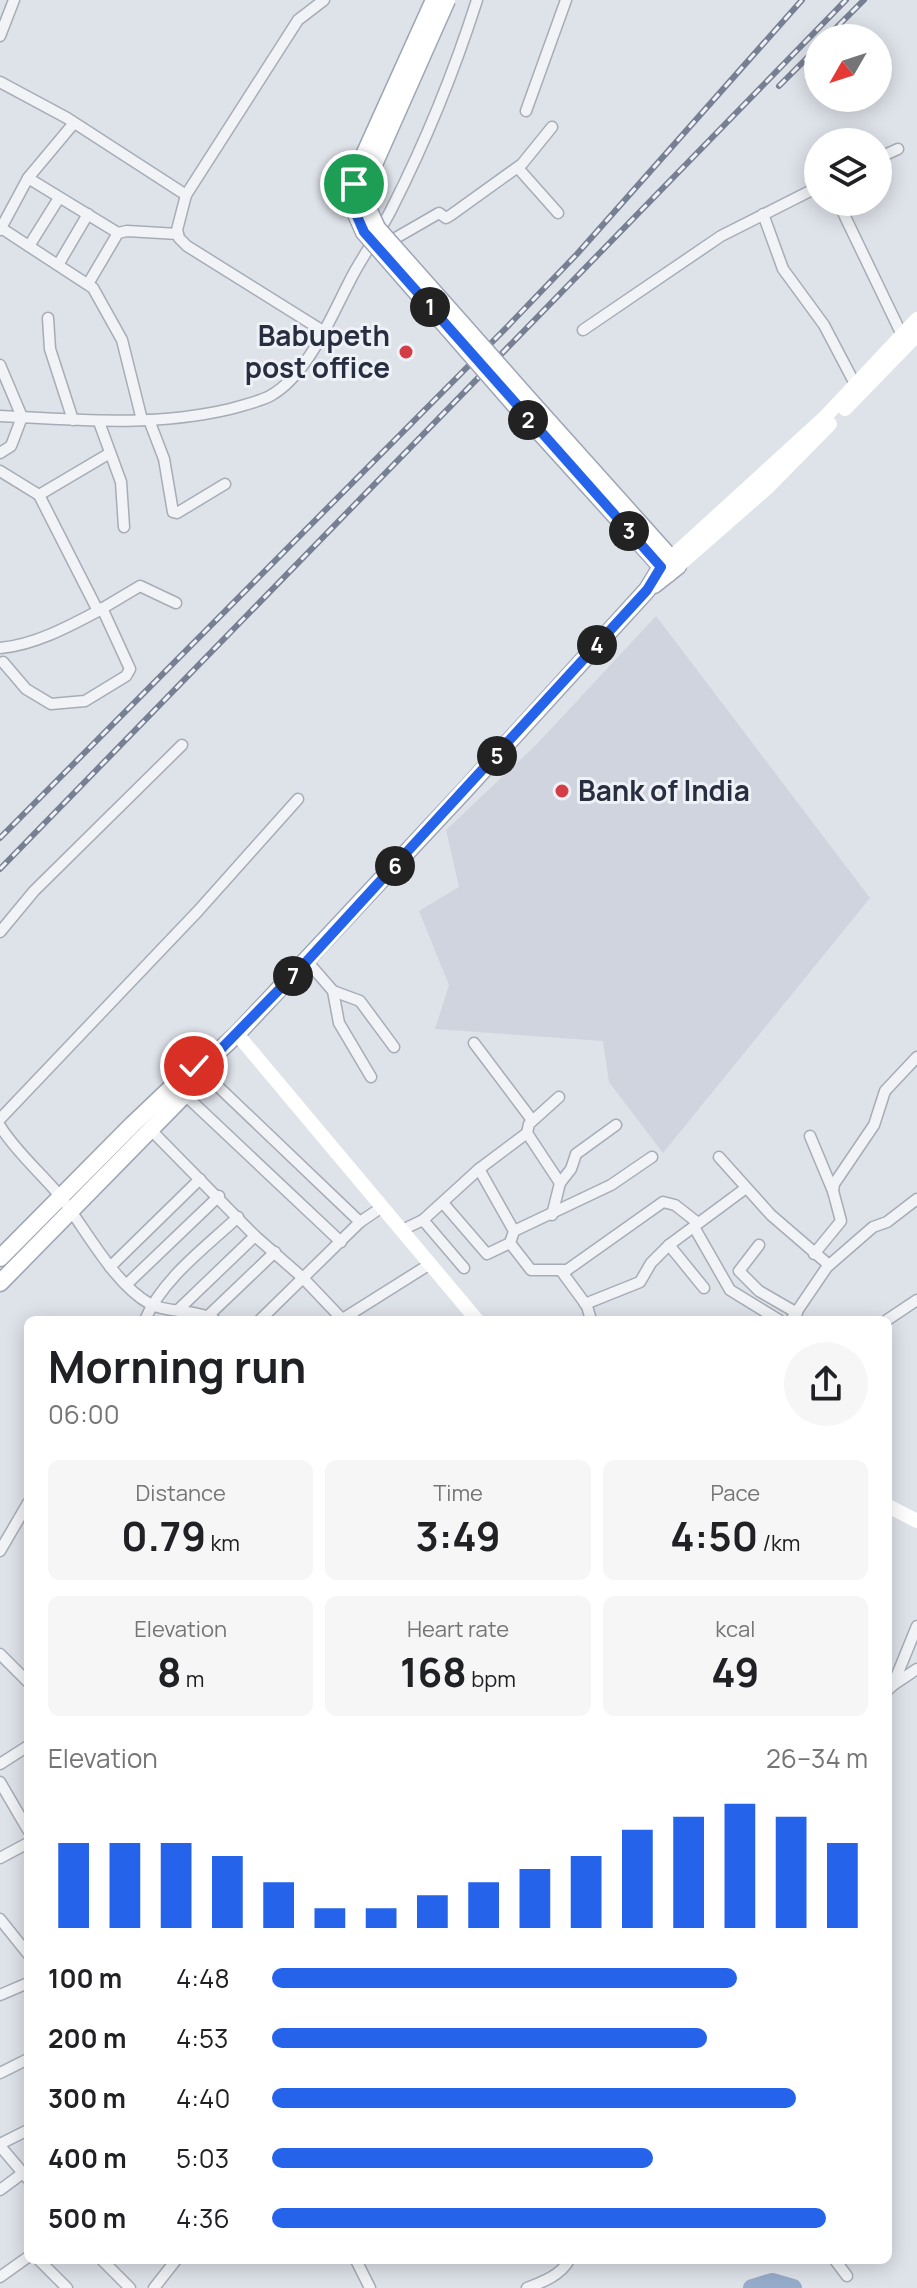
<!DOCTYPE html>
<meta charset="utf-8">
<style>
body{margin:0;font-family:Manrope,sans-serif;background:#f6f6f6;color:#202124;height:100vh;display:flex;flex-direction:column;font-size:30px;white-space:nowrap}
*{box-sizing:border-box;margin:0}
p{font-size:26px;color:#757577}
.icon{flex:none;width:44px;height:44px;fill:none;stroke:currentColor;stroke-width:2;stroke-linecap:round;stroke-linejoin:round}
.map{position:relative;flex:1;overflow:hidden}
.drawer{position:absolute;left:24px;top:1316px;width:868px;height:948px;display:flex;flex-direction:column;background:#fff;border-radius:12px;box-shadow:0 4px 20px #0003}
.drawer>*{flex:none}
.needle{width:52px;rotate:231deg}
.fabs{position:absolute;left:804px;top:24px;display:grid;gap:16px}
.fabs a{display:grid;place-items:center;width:88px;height:88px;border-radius:50%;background:#fff;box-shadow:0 4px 20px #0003;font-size:40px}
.pin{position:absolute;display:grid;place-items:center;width:68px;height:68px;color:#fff;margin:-34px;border:4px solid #fff;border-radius:50%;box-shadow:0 2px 8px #0007}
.km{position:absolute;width:40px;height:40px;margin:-20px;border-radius:50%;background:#222;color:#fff;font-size:22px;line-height:40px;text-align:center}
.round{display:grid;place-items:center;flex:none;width:84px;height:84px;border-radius:42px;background:#f6f6f6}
.summary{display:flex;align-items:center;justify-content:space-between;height:136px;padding:0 24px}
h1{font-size:44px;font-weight:700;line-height:60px}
.metrics{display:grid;grid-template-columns:repeat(3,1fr);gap:12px;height:136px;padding:8px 24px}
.metrics div{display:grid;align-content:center;border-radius:12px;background:#f6f6f6;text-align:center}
.metrics b{font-size:40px;font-weight:700}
.metrics small{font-size:22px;font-weight:400}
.metrics p{font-size:22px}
.chart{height:224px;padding:16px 24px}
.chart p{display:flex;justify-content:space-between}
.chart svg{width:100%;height:144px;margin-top:8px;stroke:#2563eb;stroke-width:6}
ul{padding:0 24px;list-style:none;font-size:26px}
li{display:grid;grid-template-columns:128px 96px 1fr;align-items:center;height:60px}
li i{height:20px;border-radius:10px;background:#2563eb}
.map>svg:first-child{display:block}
</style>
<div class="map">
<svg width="917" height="2288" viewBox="0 0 917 2288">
<rect width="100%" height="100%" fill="#dee2e9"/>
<!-- built -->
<polygon fill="#d0d4de" points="656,616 870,898 663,1153 609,1082 603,1041 435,1029 449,985 419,911 459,887 446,830 536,745"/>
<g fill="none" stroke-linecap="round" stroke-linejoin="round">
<!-- river -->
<polyline stroke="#97accb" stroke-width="18" points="752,2288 772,2282 793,2288"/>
<defs>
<g id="street">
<polyline points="0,36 14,0"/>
<polyline points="0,82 67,118 186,195"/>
<polyline points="526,111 566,0"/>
<polyline points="878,158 898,149"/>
<polyline points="518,168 558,213"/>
<polyline points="28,178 118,233"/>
<polyline points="838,202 902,335"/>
<polyline points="763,214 783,269 824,325 855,384"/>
<polyline points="1,228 93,288 122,340 142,420"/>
<polyline points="0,230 28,178 74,123"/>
<polyline points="387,243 439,213 446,218 451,215 522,164 552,127"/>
<polyline points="29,246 59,198"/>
<polyline points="58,265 88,214"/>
<polyline points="88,284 118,233 127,231 178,234"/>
<polyline points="48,318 50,349 73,420"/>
<polyline points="583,330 721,236 818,187"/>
<polyline points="323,331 187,246 179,238 177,230 186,195 298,20 324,0"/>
<polyline points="0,365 22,417 11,446 0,453"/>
<path d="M0,416C77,420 154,427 230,409C244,405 258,402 270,396C310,374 334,309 355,271C367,250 381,230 392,208C426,141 454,72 477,0"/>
<polyline points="149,420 164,459 173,512 177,513 225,484"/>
<polyline points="99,422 121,482 124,527"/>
<path d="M0,471L39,495L98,611C68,627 34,645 0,648"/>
<polyline points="39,495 110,453"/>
<polyline points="98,611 140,586 176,603"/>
<polyline points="3,662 26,689 51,704 85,701 126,676 130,669 102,608"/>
<polyline points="0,932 34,891 182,745"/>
<polyline points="307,961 333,991 339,1023 371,1077"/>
<polyline points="333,991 360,1001 394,1047"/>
<polyline points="474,1043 532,1120"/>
<polyline points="205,1074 360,1222"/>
<polyline points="185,1095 341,1242"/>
<polyline points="559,1097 529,1124 527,1133 560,1183"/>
<polyline points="0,1119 198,911 298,799"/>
<path d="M0,1126C16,1152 41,1173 60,1196C86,1229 113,1283 150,1304C167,1313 194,1309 215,1320"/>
<polyline points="150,1129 255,1236 303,1278 342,1319"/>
<polyline points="810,1136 833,1191 841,1221 814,1254"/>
<polyline points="719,1157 771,1215 829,1265"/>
<polyline points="479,1169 514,1231 510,1243 531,1270 567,1270 663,1202 675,1205 698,1223"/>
<polyline points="833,1191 834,1184 874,1125 885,1091 917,1057"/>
<polyline points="443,1203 487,1254 510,1243"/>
<polyline points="552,1215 560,1183 571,1169 576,1154 616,1125"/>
<polyline points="423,1220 464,1268"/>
<polyline points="694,1227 730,1290 779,1320"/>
<polyline points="402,1230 423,1220 479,1169 527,1133"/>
<polyline points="514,1231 611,1185 652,1157"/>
<polyline points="669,1245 704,1288"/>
<polyline points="759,1245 739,1271 759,1291 797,1313"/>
<polyline points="110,1267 200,1179"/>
<polyline points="562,1272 587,1306 591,1320"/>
<polyline points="127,1284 219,1196"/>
<polyline points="585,1304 640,1282 651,1263 669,1245 746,1188"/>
<polyline points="179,1309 255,1236"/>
<polyline points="208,1316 275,1252"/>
<path d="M145,1320C162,1279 206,1247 238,1217"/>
<polyline points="260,1320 360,1222 382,1207"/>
<polyline points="341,1320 430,1264"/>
<polyline points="791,1320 827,1267 873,1227 887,1222 917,1199"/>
<polyline points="887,1320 917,1300"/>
<polyline points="0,1551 28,1503"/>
<polyline points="0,1654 28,1682"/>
<polyline points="893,1685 917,1669"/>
<polyline points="888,1690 893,1685 917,1626"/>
<polyline points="0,1764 28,1746"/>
<polyline points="0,1782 28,1830"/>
<polyline points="0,1858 28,1843"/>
<polyline points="0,1919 28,1954"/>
<polyline points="0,1995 28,1983"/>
<polyline points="0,2073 28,2059"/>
<polyline points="0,2144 28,2130"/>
<polyline points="0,2146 28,2179"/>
<polyline points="0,2190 23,2173"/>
<polyline points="39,2260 67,2288"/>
<polyline points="102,2260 130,2288"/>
<polyline points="356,2260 370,2288"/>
<polyline points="835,2260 847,2276"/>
<polyline points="0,2277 28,2257"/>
<polyline points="154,2288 176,2260"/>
<path d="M527,2288C543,2282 561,2275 569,2260"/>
</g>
<g id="primary">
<polyline points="524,394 678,566 654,585"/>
<polyline points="514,404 668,574"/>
<polyline points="0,1258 132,1125 194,1066 221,1049 237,1034 465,790 647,590 661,567"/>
<polyline points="0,1283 205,1074 218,1054"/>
</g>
</defs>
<!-- street casing -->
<use href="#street" stroke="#a7acb6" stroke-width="13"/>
<!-- primary casing -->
<use href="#primary" stroke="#9da5b5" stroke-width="19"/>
<!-- street -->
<use href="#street" stroke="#f1f3f7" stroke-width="10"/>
<!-- secondary -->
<g stroke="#fff" stroke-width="14">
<polyline points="845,409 917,335"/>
<polyline points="664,564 824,418 917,319"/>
<polyline points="678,566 767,488 830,424"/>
<polyline points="237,1034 477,1320"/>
<polyline points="888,1506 917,1521"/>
</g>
<!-- primary -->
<use href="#primary" stroke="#fff" stroke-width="16"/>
<defs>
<g id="rail">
<polyline points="826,38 864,0"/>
<polyline points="779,86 818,47"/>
<polyline points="0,838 508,326 577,254 802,0"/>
<polyline points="0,869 846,0"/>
</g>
</defs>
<!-- rail casing -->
<use href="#rail" stroke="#777f93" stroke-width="6"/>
<!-- rail -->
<use href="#rail" stroke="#eef1f6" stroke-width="3" stroke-dasharray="9" stroke-linecap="butt"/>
<defs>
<g id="primary-bridge">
<polyline points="434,0 355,175 353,207 364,232 514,404"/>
<polyline points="447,0 368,178 367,206 377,228 524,394"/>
</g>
</defs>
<!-- primary-bridge casing -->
<use href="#primary-bridge" stroke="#9da5b5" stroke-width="19" stroke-linecap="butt"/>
<!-- primary-bridge -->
<use href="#primary-bridge" stroke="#fff" stroke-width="16"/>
</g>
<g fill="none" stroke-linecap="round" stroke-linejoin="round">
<defs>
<polyline id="route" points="194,1066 221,1049 307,961 647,590 661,567 364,232 353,207 354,184"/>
</defs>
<!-- route casing -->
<use href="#route" stroke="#fff" stroke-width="16"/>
<!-- route -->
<use href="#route" stroke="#2563eb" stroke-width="10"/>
</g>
<!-- markers -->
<g fill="#d43d46" stroke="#eef1f6" stroke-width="3">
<circle cx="406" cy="352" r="8"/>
<circle cx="562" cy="791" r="8"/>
</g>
<g text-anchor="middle" stroke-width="6" stroke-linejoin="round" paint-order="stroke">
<!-- poi labels -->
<g font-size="28" font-weight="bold" fill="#272e40" stroke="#eef1f6" text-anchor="end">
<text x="390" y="346">Babupeth<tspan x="390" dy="32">post office</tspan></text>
<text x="578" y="801" text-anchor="start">Bank of India</text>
</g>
</g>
</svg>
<div class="fabs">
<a><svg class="needle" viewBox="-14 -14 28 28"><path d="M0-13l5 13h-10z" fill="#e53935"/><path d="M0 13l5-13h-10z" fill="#757577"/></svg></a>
<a><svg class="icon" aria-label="layers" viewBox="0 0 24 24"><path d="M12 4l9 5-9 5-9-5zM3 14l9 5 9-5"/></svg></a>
</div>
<div class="pin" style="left:354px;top:184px;background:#1e9e55"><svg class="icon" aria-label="arrive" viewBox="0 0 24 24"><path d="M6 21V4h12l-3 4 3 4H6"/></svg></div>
<div class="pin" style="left:194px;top:1066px;background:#d93025"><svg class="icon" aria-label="check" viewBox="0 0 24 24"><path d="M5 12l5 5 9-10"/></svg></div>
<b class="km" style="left:430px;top:307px">1</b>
<b class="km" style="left:528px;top:420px">2</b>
<b class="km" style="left:629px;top:531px">3</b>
<b class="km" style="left:597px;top:645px">4</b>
<b class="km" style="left:497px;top:756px">5</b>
<b class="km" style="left:395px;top:866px">6</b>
<b class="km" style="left:293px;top:976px">7</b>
<section class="drawer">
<div class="summary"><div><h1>Morning run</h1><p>06:00</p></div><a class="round"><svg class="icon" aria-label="share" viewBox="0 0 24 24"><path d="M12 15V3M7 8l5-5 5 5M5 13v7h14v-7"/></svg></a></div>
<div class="metrics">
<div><p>Distance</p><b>0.79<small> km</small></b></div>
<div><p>Time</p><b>3:49</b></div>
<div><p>Pace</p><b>4:50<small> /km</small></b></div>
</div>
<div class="metrics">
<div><p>Elevation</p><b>8<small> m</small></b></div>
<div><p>Heart rate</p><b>168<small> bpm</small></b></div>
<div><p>kcal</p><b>49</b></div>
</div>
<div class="chart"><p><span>Elevation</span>26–34 m</p>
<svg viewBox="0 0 160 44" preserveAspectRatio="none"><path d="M5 44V18M15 44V18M25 44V18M35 44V22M45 44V30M55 44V38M65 44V38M75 44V34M85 44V30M95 44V26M105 44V22M115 44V14M125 44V10M135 44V6M145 44V10M155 44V18"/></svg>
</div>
<ul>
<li><b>100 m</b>4:48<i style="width:78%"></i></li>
<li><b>200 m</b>4:53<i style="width:73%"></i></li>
<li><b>300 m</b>4:40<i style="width:88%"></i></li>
<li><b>400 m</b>5:03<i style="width:64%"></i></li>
<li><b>500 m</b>4:36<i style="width:93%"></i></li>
</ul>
</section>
</div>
